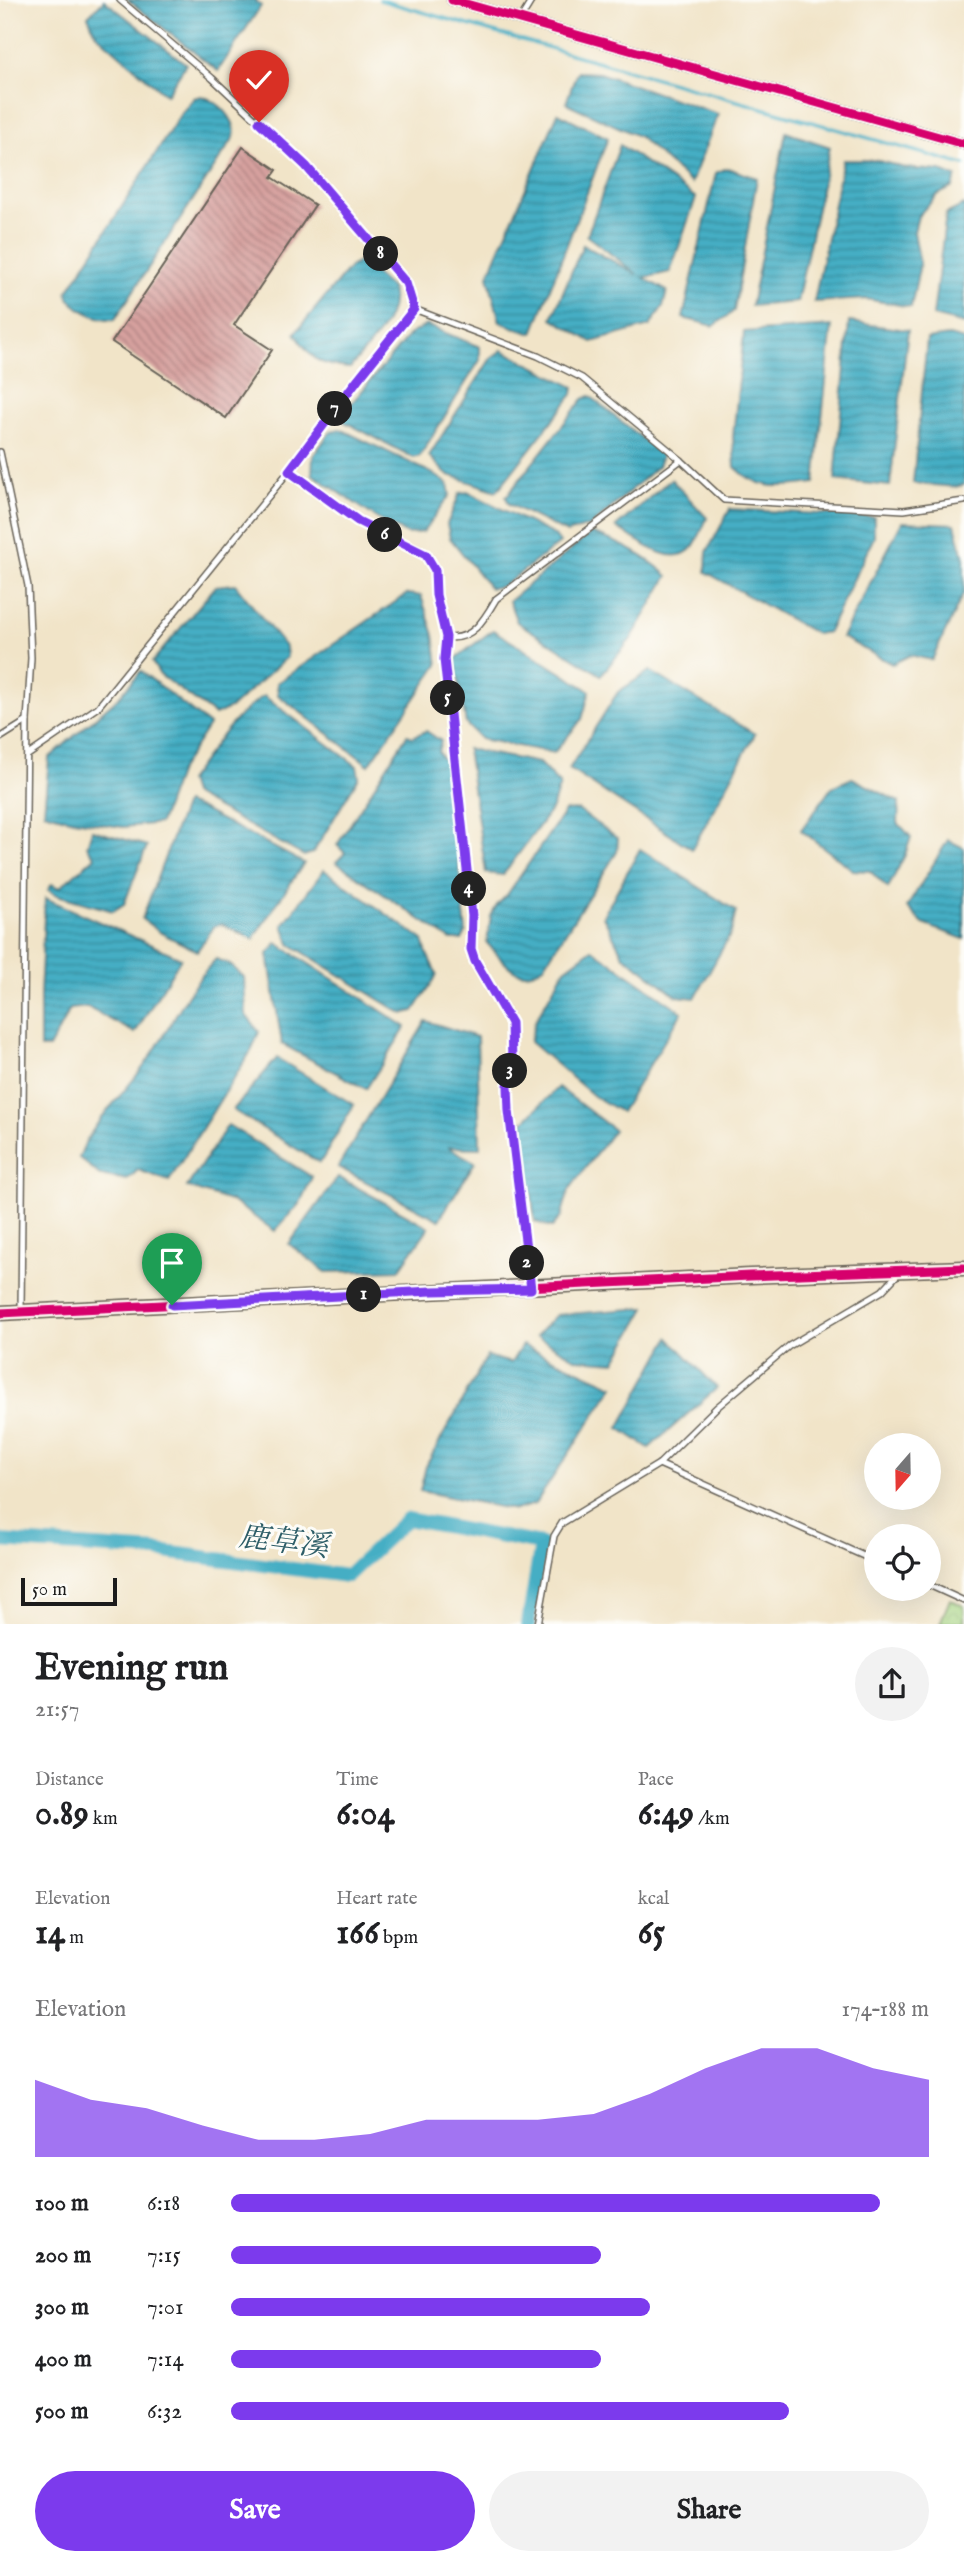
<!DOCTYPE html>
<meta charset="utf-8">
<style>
body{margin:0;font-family:"IM FELL English","Noto Serif TC",serif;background:#f2f2f2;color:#202124;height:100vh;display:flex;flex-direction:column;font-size:26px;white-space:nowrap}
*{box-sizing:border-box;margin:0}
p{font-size:23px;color:#757577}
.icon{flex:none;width:38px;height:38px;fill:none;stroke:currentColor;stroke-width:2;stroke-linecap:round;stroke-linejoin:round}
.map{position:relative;height:1624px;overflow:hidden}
.side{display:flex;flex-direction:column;background:#fff;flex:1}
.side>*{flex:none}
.needle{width:46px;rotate:200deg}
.controls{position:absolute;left:864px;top:1433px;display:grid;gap:14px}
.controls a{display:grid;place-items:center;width:77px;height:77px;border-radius:50%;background:#fff;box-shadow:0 7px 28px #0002;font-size:35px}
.scale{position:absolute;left:21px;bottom:18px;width:96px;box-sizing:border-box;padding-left:7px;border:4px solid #1c1c1c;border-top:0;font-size:19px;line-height:24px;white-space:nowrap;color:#1c1c1c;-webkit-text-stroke:5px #fdfcf7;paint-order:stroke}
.pin{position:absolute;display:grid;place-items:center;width:60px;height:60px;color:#fff;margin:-72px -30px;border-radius:50% 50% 50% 0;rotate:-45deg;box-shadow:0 0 7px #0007}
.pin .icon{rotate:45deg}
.km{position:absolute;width:35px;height:35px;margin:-18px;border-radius:50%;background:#222;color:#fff;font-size:19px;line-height:35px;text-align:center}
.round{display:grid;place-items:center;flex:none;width:74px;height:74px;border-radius:37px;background:#f2f2f2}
.headline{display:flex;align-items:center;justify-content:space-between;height:119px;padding:0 35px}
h1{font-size:38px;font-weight:700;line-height:52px}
.metrics{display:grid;grid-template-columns:repeat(3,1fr);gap:10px;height:119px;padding:7px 35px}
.metrics div{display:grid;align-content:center}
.metrics b{font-size:35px;font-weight:700}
.metrics small{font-size:19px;font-weight:400}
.metrics p{font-size:19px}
.chart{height:196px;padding:14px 35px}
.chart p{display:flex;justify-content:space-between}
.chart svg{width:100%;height:126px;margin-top:7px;fill:#7c3aed;opacity:.7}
.primary-button{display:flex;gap:14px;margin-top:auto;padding:14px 35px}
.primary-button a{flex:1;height:80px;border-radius:42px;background:#7c3aed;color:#fff;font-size:28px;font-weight:700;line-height:80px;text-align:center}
.primary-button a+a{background:#f2f2f2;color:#202124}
ul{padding:0 35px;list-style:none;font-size:23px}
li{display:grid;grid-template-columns:112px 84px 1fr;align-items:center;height:52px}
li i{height:18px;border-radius:9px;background:#7c3aed}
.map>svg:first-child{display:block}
</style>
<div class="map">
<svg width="964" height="1624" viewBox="0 0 964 1624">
<defs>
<pattern id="park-crowns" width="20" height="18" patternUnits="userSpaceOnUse" patternTransform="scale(1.75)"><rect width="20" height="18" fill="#a4d381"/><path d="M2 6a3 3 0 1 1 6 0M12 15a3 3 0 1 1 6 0" fill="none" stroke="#8db56f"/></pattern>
<pattern id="water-rules" width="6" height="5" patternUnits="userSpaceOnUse" patternTransform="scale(1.75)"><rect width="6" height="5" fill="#45aec4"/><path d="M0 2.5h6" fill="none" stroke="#398d9e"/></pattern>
<pattern id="building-back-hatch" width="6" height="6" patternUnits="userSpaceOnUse" patternTransform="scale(1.75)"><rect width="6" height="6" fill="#d7a19f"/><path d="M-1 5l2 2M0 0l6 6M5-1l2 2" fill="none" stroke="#ae8281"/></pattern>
</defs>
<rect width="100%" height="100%" fill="#fdfcf7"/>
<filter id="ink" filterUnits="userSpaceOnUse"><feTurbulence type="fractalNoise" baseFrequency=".0143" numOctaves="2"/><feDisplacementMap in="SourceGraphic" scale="14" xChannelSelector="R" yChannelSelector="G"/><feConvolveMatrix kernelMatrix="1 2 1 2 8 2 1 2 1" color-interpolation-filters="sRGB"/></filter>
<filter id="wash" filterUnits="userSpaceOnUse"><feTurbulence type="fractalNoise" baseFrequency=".00686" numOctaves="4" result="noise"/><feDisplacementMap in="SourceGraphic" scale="28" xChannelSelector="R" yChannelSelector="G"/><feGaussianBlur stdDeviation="1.57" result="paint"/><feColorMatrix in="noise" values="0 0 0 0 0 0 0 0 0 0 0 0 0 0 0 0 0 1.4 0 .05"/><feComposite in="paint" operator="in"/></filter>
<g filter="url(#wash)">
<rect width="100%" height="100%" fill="#f1e4c8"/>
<!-- park -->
<polygon fill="url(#park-crowns)" stroke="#60784e" stroke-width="2" points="950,1599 964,1606 964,1623 940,1623"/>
<!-- water -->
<g fill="url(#water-rules)" stroke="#306570" stroke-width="2">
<polygon points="104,0 186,64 166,95 96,34 88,16"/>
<polygon points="128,0 255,0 261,6 218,71"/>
<polygon points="577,72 599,73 718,114 691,183 638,136 566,103"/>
<path d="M201,96C218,101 238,119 234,137L115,319C100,321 71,308 67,293L180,115L194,98Z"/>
<polygon points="558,113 608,138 533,333 529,333 500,322 488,276"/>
<polygon points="786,132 830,147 797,302 751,306"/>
<polygon points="620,145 696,198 670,272 644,278 667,291 663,307 650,326 592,342 552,318 583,245 637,274 587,236"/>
<polygon points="843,160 876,160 905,168 941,171 956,177 953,187 937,195 918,216 914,232 920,264 911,307 866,299 814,302"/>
<polygon points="727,168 757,178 734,311 714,326 683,318 716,173"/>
<polygon points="964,205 964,324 933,316 946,214"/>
<path d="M360,261L391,288C399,319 368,346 350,368C317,365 312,359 295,333L350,267Z"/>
<polygon points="849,322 908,330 890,486 835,480"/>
<polygon points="426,325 480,347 480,360 420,456 414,458 343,421 345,411 410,334"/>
<path d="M832,326L815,483C782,487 760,492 735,467L733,437L744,332Z"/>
<polygon points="949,336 964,340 964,485 955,487 913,483 927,339"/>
<polygon points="502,350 574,387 573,394 497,491 446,474 429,456 491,358"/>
<polygon points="590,396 662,455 658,466 592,525 567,533 509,504 506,497 583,399"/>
<polygon points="340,429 432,473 448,484 450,495 423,532 407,534 381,521 312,474 313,456 331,431"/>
<path d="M671,479L707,518C703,527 698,541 692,548C671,570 635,538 616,527Z"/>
<polygon points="468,492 554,535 560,543 503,586 490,588 450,538 447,524 460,493"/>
<polygon points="730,509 874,517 874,537 828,632 816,634 706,572 707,552"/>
<polygon points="902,522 955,524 964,559 964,592 932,660 910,655 892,664 842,637"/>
<path d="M591,533C619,542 646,556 668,576L631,639L601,675L517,622L509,601Z"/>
<polygon points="235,584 286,648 287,657 232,707 215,715 160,675 152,662 216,586"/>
<polygon points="407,594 421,596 434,635 438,665 369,765 278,695 277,683"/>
<polygon points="493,630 590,691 582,719 554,753 481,739 466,724 455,659"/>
<polygon points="141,671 209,725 179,771 160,823 123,827 73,820 44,812 49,758 119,697"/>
<polygon points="650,671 755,734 692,849 569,769 618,692"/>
<path d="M264,696L357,766L359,777L313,853L304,856L192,794L188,781C211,751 232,716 264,696Z"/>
<polygon points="426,731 441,741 438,752 449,768 466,932 462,940 451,940 336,862 345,853 337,845 407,735 413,737"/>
<polygon points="467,749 539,763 560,785 551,810 503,875 486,873"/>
<polygon points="852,778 899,802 898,823 911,837 905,855 888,888 870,871 853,870 801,830 832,787"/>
<polygon points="185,803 199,808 304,863 253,939 222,924 214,927 197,951 161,933 142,919"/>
<path d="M578,810L618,839L617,852L544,966C516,985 505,962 487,943L491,916L497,905L507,895L565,811Z"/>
<polygon points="92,830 147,846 124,904 113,911 57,895 48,890 52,884 59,888 95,857 87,846"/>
<polygon points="948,840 964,848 964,939 923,924 907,907"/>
<polygon points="640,849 736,911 731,933 695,998 677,996 623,955 603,916"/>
<polygon points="324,870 423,940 427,954 437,975 414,1011 403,1014 290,944 283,925"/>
<polygon points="45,898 181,958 135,1033 87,1007 70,1009 49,1048 40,1048 40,995"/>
<polygon points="277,943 406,1027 366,1089 282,1044 268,954"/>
<polygon points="592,949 682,1012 621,1112 594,1096 530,1042 535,1021 565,969"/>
<path d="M216,959L229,964L244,977L246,1015L259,1032L251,1051L169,1181L138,1170L127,1180L100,1175L79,1158C91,1123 122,1096 144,1066C169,1031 186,990 216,959Z"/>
<polygon points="426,1021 477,1037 480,1148 448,1147 475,1162 439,1220 338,1167"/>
<polygon points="277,1058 354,1105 320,1163 233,1110"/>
<polygon points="558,1087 614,1130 569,1190 561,1217 552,1227 535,1222 523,1122"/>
<polygon points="228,1125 312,1177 300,1203 275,1231 233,1202 187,1187"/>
<polygon points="338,1177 429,1227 399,1270 326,1272 289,1244"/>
<polygon points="646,1308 615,1362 577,1359 536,1336 556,1315"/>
<polygon points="669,1338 717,1388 649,1448 619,1428"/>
<polygon points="522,1345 614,1386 535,1504 515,1510 420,1491 426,1466 487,1356 511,1363"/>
</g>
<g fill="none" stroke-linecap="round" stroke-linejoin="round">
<!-- stream -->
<polyline stroke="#45aec4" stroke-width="3.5" points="380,0 964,165"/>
<!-- canal -->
<polyline stroke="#45aec4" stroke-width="14" points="0,1541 157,1551 347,1576 407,1519 541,1544 528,1624"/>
</g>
<g id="blocks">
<!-- building -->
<polygon fill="url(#building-back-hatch)" points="243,147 277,170 272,177 315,205 234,325 272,350 226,418 112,342"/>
</g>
</g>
<g filter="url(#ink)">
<use href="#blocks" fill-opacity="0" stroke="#676258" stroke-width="2"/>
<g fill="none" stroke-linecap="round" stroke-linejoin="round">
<defs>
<g id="lane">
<polyline points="120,0 212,78 306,166 406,283 414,309 538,356 582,378 681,460 724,500 904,510 964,501"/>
<polyline points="521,18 532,0"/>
<polyline points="0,452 28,586 31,658 27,721 0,738"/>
<path d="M289,471L358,521L426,555L435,570L436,595L447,637C472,642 485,618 496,599L681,460"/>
<polyline points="447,637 444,659 472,916 471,949 475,961 511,1023 512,1062 507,1086 509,1111 530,1285"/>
<polyline points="28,755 98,707 289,471 358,379 414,309"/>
<polyline points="21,1310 27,721"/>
<polyline points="659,1464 877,1562"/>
<polyline points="929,1585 964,1601"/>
<polyline points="538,1624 554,1536 562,1523 659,1464 716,1408 789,1346 882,1291 898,1274"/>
</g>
<polyline id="street" points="452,0 964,144"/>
<polyline id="secondary" points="0,1313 750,1276 964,1268"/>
</defs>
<!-- lane casing -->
<use href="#lane" stroke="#676258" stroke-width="8"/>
<!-- street casing -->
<use href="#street" stroke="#676258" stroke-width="13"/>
<!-- secondary casing -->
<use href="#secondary" stroke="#676258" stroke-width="17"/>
<!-- lane -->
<use href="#lane" stroke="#fff" stroke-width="5"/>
<!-- street -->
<use href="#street" stroke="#fff" stroke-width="10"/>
<!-- secondary -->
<use href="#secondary" stroke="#fde4d0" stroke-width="14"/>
<defs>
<g id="cycleway">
<polyline points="452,0 964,144"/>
<polyline points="0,1313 750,1276 964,1268"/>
</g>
</defs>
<!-- cycleway casing -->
<use href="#cycleway" stroke="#fdfcf7" stroke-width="13"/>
<!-- cycleway -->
<use href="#cycleway" stroke="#d6006c" stroke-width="9"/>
</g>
</g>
<g fill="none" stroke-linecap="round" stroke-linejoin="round" filter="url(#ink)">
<defs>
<polyline id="route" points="172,1305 432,1291 531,1289 509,1111 508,1086 512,1062 511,1023 475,961 471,949 472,916 444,659 446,637 436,595 435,570 426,555 358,521 289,471 358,379 414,309 406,283 306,166 259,122"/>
</defs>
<!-- route casing -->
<use href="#route" stroke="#fff" stroke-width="14"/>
<!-- route -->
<use href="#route" stroke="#7c3aed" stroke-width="9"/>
</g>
<g text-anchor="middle" stroke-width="6" stroke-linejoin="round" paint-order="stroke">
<!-- water labels -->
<g font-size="30" font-style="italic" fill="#2e5e68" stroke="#fdfcf7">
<text transform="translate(284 1541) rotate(7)" y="10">鹿草溪</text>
</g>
</g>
</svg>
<div class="controls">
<a><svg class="needle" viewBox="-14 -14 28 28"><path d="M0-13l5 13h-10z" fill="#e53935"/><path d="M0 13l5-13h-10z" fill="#757577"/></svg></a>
<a><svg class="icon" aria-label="locate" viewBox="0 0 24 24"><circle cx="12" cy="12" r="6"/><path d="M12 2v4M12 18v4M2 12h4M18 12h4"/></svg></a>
</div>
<div class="scale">50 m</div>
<div class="pin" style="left:172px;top:1305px;background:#1e9e55"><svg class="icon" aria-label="arrive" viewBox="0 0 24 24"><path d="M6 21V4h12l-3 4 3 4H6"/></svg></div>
<div class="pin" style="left:259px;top:122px;background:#d93025"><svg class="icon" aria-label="check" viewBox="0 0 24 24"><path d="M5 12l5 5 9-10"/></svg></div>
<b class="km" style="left:364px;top:1295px">1</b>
<b class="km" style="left:527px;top:1263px">2</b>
<b class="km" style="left:510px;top:1071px">3</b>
<b class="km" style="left:469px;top:889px">4</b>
<b class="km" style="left:448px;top:698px">5</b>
<b class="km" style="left:385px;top:535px">6</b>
<b class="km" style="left:335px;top:409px">7</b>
<b class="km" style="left:381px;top:254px">8</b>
</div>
<section class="side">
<div class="headline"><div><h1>Evening run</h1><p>21:57</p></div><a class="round"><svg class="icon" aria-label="share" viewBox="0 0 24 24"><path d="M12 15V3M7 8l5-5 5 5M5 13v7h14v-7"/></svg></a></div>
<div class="metrics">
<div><p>Distance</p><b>0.89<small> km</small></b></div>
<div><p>Time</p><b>6:04</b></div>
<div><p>Pace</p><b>6:49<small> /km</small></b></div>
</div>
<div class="metrics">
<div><p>Elevation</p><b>14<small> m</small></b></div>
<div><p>Heart rate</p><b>166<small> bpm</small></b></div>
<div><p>kcal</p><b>65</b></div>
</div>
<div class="chart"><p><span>Elevation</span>174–188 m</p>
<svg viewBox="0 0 160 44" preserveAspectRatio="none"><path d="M0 44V17L10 24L20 27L30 33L40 38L50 38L60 36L70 31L80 31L90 31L100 29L110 22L120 13L130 6L140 6L150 13L160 17V44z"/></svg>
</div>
<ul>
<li><b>100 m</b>6:18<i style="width:93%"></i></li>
<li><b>200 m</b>7:15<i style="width:53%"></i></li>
<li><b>300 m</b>7:01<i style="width:60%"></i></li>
<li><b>400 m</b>7:14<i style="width:53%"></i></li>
<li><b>500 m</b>6:32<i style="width:80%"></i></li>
</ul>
<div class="primary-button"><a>Save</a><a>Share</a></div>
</section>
